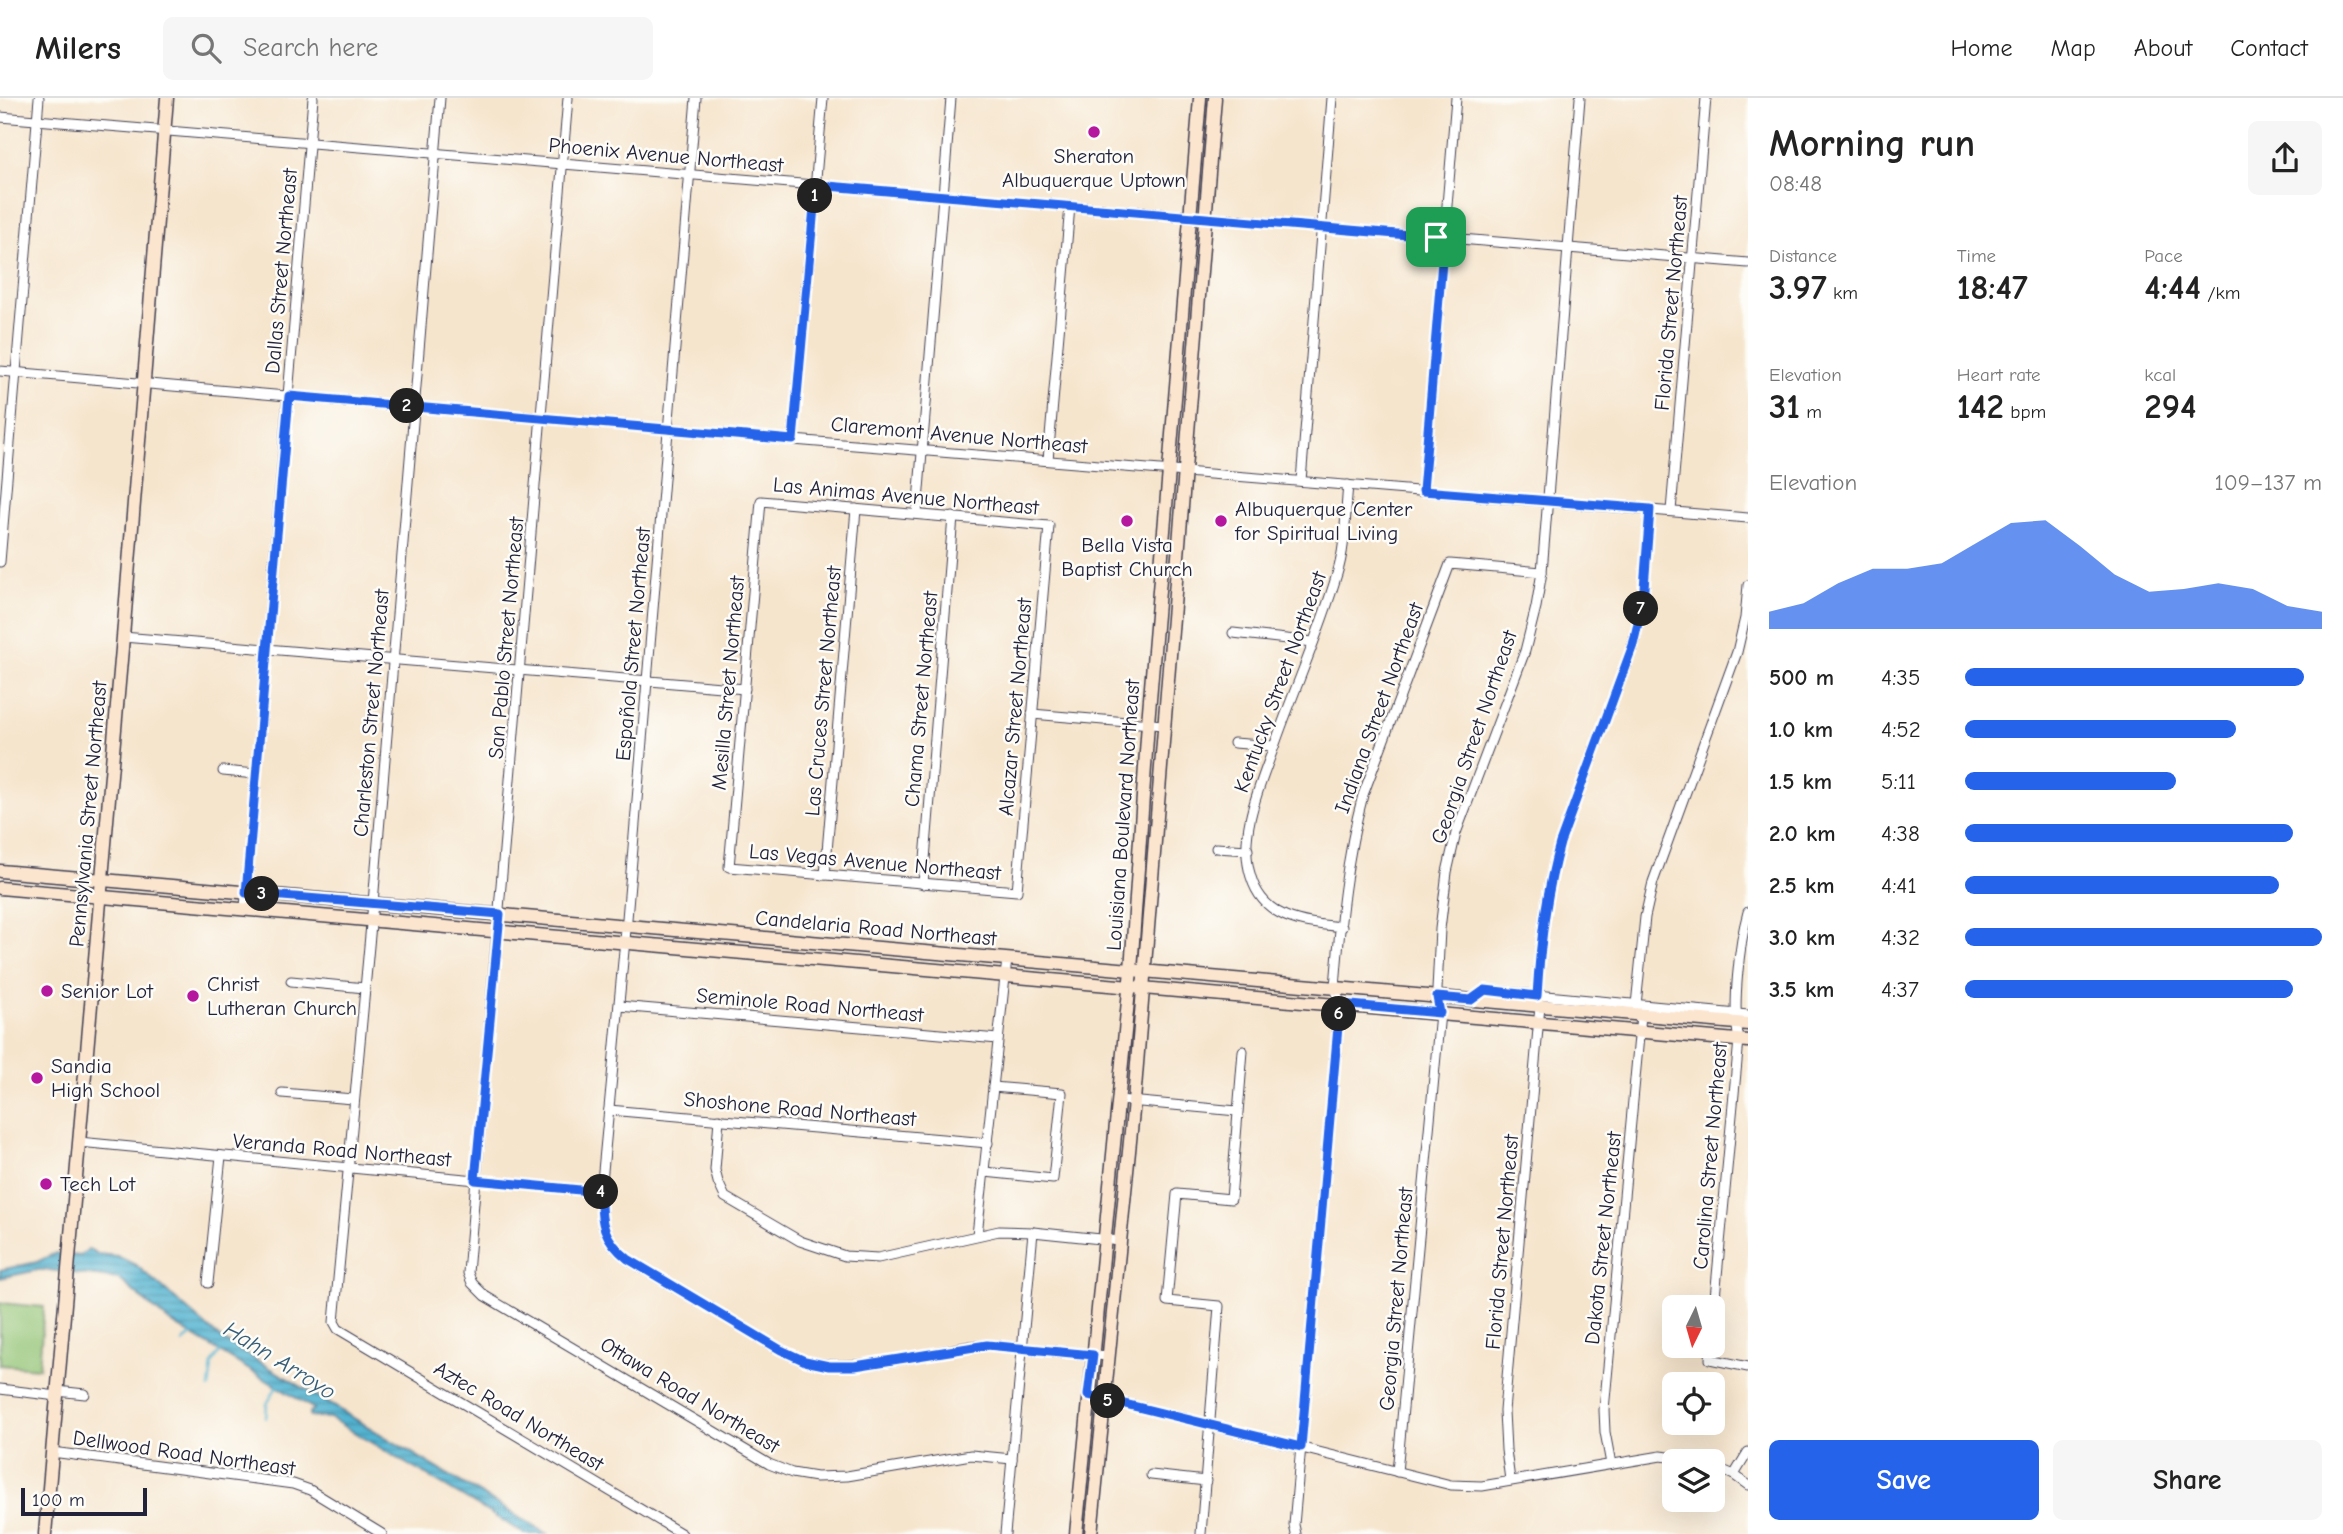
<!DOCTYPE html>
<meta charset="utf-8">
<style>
body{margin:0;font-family:"Comic Neue",sans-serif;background:#f6f6f6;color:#222;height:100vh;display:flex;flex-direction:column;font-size:26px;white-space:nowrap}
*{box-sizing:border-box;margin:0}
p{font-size:23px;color:#767676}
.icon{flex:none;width:38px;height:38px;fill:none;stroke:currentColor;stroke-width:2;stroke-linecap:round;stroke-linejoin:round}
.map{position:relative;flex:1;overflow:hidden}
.side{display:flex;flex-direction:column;background:#fff;width:595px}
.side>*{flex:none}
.needle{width:46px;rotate:185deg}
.buttons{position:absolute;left:1662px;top:1197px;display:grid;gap:14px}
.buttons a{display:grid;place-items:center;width:63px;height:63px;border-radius:10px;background:#fff;box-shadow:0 7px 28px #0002;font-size:35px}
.scale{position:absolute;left:21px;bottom:18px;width:126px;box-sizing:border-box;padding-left:7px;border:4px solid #22223b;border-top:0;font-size:19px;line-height:24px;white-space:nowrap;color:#22223b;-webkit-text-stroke:5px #fdfcf7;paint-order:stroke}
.pin{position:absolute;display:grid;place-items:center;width:60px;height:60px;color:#fff;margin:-30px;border-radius:14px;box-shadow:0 4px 10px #0006}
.km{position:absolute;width:35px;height:35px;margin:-18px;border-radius:50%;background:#222;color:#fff;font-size:19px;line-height:35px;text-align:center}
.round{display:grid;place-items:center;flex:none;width:74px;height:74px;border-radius:10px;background:#f6f6f6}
.headline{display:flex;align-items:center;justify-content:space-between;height:119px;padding:0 21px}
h1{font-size:38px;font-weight:700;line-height:52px}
.stats{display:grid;grid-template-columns:repeat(3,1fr);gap:10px;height:119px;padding:7px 21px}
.stats div{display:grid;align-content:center}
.stats b{font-size:35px;font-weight:700}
.stats small{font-size:19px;font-weight:400}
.stats p{font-size:19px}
.chart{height:196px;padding:14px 21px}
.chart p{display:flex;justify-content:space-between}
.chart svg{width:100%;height:126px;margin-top:7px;fill:#2563eb;opacity:.7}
.button{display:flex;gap:14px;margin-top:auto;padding:14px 21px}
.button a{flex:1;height:80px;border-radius:10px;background:#2563eb;color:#fff;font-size:28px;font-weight:700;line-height:80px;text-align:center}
.button a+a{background:#f6f6f6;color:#222}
ul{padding:0 21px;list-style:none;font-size:23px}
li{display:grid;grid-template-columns:112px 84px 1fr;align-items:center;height:52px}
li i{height:18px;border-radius:9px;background:#2563eb}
header{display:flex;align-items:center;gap:42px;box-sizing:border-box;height:98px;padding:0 35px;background:#fff;border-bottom:2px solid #e0e0e0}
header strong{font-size:33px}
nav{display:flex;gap:38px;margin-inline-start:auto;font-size:24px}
.search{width:490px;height:63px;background:#f6f6f6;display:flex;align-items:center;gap:18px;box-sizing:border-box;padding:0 24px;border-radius:10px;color:#767676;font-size:26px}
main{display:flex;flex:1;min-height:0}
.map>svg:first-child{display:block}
</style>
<header>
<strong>Milers</strong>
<div class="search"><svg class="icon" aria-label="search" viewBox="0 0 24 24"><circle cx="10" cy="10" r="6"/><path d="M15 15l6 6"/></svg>Search here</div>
<nav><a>Home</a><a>Map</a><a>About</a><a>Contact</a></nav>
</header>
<main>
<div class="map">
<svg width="1748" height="1436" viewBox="0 0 1748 1436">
<defs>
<pattern id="water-rules" width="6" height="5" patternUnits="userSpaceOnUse" patternTransform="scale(1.75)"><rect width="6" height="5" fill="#52b4d1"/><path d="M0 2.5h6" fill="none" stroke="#4492ab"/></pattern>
</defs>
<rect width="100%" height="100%" fill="#fdfcf7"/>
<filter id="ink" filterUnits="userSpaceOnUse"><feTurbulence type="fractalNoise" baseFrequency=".0143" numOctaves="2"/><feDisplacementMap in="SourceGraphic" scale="14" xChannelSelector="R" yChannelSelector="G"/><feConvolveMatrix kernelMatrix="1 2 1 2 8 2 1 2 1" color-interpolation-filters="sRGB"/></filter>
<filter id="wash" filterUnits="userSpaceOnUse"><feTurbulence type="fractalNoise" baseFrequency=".00686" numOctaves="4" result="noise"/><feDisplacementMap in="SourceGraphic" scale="28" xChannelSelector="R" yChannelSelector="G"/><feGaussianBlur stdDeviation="1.57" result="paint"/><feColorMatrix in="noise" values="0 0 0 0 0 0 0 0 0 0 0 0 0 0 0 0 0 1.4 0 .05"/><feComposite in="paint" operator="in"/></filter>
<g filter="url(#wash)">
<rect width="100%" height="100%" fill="#f6e5cd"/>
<!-- garden -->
<polygon fill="#92c374" stroke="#5a7258" stroke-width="2" points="0,1205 44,1209 39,1270 0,1267"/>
<!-- water -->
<polygon fill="url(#water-rules)" stroke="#3a6b86" stroke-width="2" points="89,1151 98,1156 117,1158 136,1167 220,1240 547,1436 525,1436 330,1320 309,1318 309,1314 314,1311 167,1222 119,1181 49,1172 38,1172 0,1180 0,1172 37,1164 56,1155 80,1158"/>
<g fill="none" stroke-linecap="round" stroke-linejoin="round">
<!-- stream -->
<g stroke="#52b4d1" stroke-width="2.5">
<polyline points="183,1245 193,1235"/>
<polyline points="209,1290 212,1266 220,1254"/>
<polyline points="266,1320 267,1306 277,1288"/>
</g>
</g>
</g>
<g filter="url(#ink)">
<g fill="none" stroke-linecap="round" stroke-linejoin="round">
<defs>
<g id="street">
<polyline points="440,0 373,805 334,1224 338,1231 682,1436"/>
<polyline points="568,0 468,1175 472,1185 485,1198 769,1366 792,1375 816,1379 847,1378 971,1357 1012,1361"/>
<path d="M696,0L627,821L601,1094C600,1124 603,1141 627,1161L781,1252C789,1256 798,1261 806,1263C850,1276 925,1256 970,1248L987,1247L1108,1258"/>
<polyline points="0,19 1748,165"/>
<polyline points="0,273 793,342 1748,420"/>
<polyline points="793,342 823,0"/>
<polyline points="1048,362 1070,108"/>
<polyline points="1301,383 1332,0"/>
<polyline points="1423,393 1456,0"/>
<polygon points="761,403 1049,428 1017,793 729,769"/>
<polyline points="1671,413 1706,0"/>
<polyline points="917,416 951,0"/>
<polyline points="0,464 39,0"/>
<polyline points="1233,535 1313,544"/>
<polyline points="123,539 745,591"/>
<polyline points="1032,616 1163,627"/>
<polyline points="1234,645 1274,648"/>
<polyline points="223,673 256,676"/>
<polyline points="1216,750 1248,752"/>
<polyline points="825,777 856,411"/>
<polyline points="923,786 953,419"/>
<polyline points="245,810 313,0"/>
<path d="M1342,829C1304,825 1264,822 1251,779C1237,737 1261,685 1275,646C1295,589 1320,534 1337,476C1346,448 1345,416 1348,387"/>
<polyline points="291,883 365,890"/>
<path d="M1537,898C1540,846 1545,795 1560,745L1633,547L1643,503L1650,411"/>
<polyline points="1471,902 1485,892 1748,917"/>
<polyline points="1636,907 1645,819 1653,784 1737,554 1745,520 1748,487"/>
<polyline points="619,908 998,941"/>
<polyline points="282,995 353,1001"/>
<polyline points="1119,1002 1237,1013"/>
<polyline points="609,1012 988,1045"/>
<polyline points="719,1021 715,1072 718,1084 725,1099 800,1143 845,1158 878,1160 999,1133 1033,1134 1120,1143"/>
<polyline points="79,1044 601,1094"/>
<polyline points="985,1074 1053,1081 1062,995 993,989"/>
<polyline points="977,1137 1007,861"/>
<polyline points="208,1185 221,1058"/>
<path d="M1713,1221L1739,942C1732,910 1739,846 1748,814"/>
<polyline points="1711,1248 1710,1261 1748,1269"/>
<polyline points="0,1291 57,1298"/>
<polyline points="57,1293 85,1296"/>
<polyline points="1089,1297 1451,1387 1482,1388 1661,1358 1698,1363"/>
<polyline points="52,1354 293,1386 310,1392 382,1436"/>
<polyline points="1611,1366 1605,1334 1604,1312 1641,917"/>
<polyline points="1713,1368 1734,1377 1748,1387"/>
<polyline points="1397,1374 1440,915 1437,892 1440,831 1447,774 1456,735 1525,553 1536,509 1542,474 1580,0"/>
<polyline points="1151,1377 1206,1383"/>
<polyline points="1734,1377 1748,1354"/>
<polyline points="1510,1382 1506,1352 1504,1313 1540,908"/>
<polyline points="1005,1436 1033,1134"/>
<polyline points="1201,1436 1219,1208 1167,1203 1177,1096 1231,1101 1243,953"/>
<path d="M1296,1436L1294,1427L1300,1359L1340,906L1335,889C1340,825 1346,760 1363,697L1450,466L1542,474"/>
</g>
<g id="secondary">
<polyline points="0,773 1748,926"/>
<polyline points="0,790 1748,943"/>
<polyline points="45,1436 123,539 167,0"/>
<polyline points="1076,1436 1131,872 1148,625 1200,0"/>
<polyline points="1091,1436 1134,1003 1215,0"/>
</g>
</defs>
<!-- street casing -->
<use href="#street" stroke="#423f51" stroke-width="11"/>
<!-- secondary casing -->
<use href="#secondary" stroke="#423f51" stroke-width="15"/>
<!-- street -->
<use href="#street" stroke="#fff" stroke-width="9"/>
<!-- secondary -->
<use href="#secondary" stroke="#fbe5cf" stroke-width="12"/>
</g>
</g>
<g fill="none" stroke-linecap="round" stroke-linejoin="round" filter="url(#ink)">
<defs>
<path id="route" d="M816,87L1444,140L1423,393L1650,411L1643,503L1633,547L1560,745C1546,795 1540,846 1537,898L1485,892L1471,902L1437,899L1440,915L1340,906L1301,1349L1088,1297L1093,1257L987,1247L855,1268H829L805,1263L781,1252L628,1161C603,1141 600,1124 601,1094L475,1082L500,816L246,795L289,298L793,342Z"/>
</defs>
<!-- route casing -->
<use href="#route" stroke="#fff" stroke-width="14"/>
<!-- route -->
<use href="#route" stroke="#2563eb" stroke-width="9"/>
</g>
<!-- markers -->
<g fill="#b5179e" stroke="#fdfcf7" stroke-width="2.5">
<circle cx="1094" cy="34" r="7"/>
<circle cx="1127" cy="423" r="7"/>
<circle cx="1221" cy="423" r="7"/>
<circle cx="47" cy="893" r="7"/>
<circle cx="193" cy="898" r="7"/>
<circle cx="37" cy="980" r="7"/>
<circle cx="46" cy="1086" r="7"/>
</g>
<g text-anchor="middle" stroke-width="5" stroke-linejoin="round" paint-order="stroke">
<!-- street labels -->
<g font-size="21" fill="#22223b" stroke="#fdfcf7">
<text transform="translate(666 57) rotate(5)" y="7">Phoenix Avenue Northeast</text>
<text transform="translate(281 173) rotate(-85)" y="7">Dallas Street Northeast</text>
<text transform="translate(1671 205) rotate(-85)" y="7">Florida Street Northeast</text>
<text transform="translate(959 337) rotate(5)" y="7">Claremont Avenue Northeast</text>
<text transform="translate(906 398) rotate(5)" y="7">Las Animas Avenue Northeast</text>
<text transform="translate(506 540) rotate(-85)" y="7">San Pablo Street Northeast</text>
<text transform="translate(633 546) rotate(-85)" y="7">Española Street Northeast</text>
<text transform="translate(1280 584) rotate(-70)" y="7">Kentucky Street Northeast</text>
<text transform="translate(728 585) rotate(-85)" y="7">Mesilla Street Northeast</text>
<text transform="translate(823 593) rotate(-85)" y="7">Las Cruces Street Northeast</text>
<text transform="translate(921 601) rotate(-85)" y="7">Chama Street Northeast</text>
<text transform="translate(1015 609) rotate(-85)" y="7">Alcazar Street Northeast</text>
<text transform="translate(1379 610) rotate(-70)" y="7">Indiana Street Northeast</text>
<text transform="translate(371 615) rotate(-85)" y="7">Charleston Street Northeast</text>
<text transform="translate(1474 639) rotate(-71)" y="7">Georgia Street Northeast</text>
<text transform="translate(88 716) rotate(-85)" y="7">Pennsylvania Street Northeast</text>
<text transform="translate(1123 717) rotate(-86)" y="7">Louisiana Boulevard Northeast</text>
<text transform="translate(875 764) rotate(5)" y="7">Las Vegas Avenue Northeast</text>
<text transform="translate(876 830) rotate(5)" y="7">Candelaria Road Northeast</text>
<text transform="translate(810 907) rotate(5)" y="7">Seminole Road Northeast</text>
<text transform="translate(800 1011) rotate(5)" y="7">Shoshone Road Northeast</text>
<text transform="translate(342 1052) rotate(5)" y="7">Veranda Road Northeast</text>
<text transform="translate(1710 1058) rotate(-85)" y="7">Carolina Street Northeast</text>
<text transform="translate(1603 1140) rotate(-84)" y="7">Dakota Street Northeast</text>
<text transform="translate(1502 1144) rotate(-85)" y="7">Florida Street Northeast</text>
<text transform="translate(1396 1201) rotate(-85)" y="7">Georgia Street Northeast</text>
<text transform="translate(690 1297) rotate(31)" y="7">Ottawa Road Northeast</text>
<text transform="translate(519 1318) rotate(31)" y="7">Aztec Road Northeast</text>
<text transform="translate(184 1355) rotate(8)" y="7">Dellwood Road Northeast</text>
</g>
<!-- poi labels -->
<g font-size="21" fill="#22223b" stroke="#fdfcf7" text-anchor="start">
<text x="1094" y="65" text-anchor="middle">Sheraton<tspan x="1094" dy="24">Albuquerque Uptown</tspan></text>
<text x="1235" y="418">Albuquerque Center<tspan x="1235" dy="24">for Spiritual Living</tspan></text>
<text x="1127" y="454" text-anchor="middle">Bella Vista<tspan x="1127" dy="24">Baptist Church</tspan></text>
<text x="207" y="893">Christ<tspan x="207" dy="24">Lutheran Church</tspan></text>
<text x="61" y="900">Senior Lot</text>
<text x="51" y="975">Sandia<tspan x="51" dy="24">High School</tspan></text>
<text x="60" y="1093">Tech Lot</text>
</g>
<!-- water labels -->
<g font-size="23" font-style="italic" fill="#355c77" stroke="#fdfcf7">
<text transform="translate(280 1262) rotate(32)" y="8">Hahn Arroyo</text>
</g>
</g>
</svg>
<div class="buttons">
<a><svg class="needle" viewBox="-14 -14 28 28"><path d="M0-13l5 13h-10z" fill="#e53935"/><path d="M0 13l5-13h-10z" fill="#767676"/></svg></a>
<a><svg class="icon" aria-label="locate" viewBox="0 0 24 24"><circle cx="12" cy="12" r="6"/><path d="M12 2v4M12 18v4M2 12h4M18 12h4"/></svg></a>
<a><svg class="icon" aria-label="layers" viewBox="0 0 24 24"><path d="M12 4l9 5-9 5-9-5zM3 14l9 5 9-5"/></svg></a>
</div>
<div class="scale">100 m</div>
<div class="pin" style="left:1436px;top:139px;background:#1e9e55"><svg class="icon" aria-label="arrive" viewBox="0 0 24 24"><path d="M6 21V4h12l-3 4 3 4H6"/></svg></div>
<b class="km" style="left:815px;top:98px">1</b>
<b class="km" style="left:407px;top:308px">2</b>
<b class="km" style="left:262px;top:796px">3</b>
<b class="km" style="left:601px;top:1094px">4</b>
<b class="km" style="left:1108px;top:1303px">5</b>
<b class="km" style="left:1339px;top:916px">6</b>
<b class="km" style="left:1641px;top:511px">7</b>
</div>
<section class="side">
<div class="headline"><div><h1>Morning run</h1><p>08:48</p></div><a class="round"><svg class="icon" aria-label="share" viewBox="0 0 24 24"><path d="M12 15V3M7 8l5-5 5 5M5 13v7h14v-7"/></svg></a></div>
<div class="stats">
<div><p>Distance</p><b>3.97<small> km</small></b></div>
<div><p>Time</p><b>18:47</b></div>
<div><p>Pace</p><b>4:44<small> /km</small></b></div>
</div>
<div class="stats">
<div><p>Elevation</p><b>31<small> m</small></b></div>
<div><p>Heart rate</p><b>142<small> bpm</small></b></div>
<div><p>kcal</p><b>294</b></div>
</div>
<div class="chart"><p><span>Elevation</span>109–137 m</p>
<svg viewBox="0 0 160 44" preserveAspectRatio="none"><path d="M0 44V38L10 35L20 28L30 23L40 23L50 21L60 14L70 7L80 6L90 15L100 25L110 31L120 30L130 28L140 30L150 36L160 38V44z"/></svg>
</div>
<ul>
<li><b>500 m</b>4:35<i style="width:95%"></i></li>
<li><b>1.0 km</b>4:52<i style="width:76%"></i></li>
<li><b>1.5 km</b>5:11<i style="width:59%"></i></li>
<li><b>2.0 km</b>4:38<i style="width:92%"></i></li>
<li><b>2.5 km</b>4:41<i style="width:88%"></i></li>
<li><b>3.0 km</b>4:32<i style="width:100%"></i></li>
<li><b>3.5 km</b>4:37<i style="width:92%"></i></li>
</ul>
<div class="button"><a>Save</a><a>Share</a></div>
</section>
</main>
